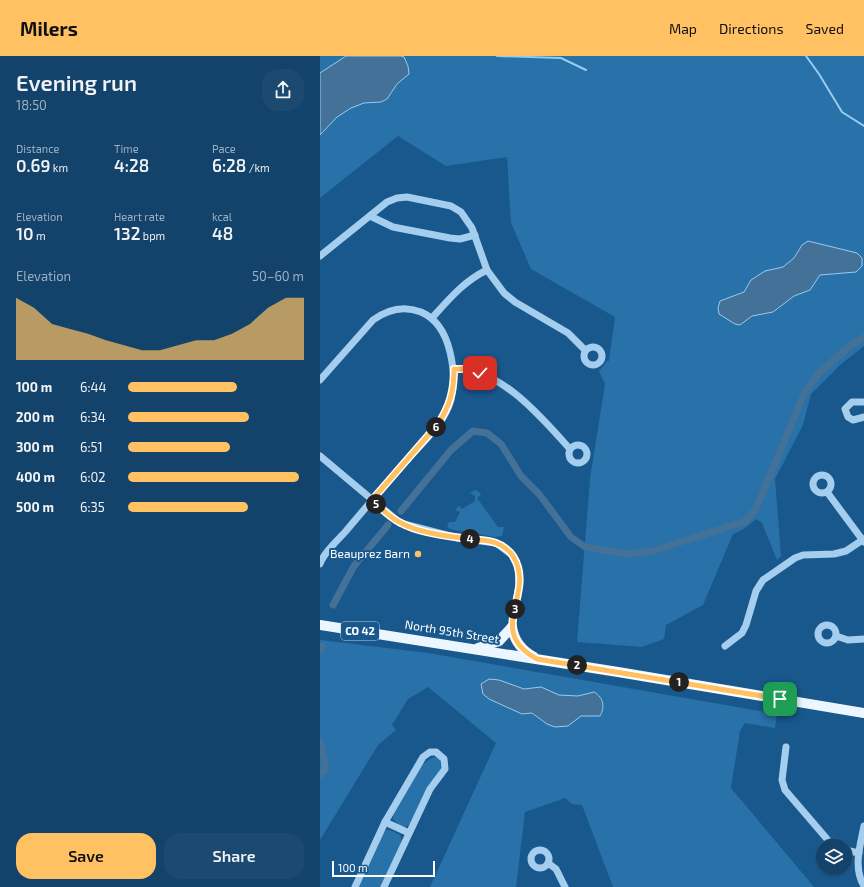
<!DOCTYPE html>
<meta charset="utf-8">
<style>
body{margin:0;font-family:"Exo 2",sans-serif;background:#1c4970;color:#f1f3f6;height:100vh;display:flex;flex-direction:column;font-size:15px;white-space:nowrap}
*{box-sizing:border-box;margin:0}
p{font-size:13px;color:#9db0c1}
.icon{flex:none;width:22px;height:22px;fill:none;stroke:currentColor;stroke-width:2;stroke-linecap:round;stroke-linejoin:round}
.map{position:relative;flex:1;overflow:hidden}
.details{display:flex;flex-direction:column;background:#13426a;width:320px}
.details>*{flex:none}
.buttons{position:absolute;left:496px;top:783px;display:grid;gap:8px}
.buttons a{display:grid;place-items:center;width:36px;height:36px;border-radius:50%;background:#13426a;box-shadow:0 1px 3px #0004,0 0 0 1px #325b7e;font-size:20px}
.scale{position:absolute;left:12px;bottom:10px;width:103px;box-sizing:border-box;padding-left:4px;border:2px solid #fff;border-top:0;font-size:11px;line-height:14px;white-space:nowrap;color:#fff;-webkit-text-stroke:3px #19588d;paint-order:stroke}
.pin{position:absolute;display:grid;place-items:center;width:34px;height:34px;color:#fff;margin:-17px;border-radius:8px;box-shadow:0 2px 6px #0006}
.km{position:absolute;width:20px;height:20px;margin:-10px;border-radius:50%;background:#222;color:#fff;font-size:11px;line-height:20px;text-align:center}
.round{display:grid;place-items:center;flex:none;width:42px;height:42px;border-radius:16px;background:#1c4970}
.head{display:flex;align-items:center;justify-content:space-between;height:68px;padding:0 16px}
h1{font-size:22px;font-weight:600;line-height:30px}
.stats{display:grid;grid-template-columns:repeat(3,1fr);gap:6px;height:68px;padding:4px 16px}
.stats div{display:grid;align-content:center}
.stats b{font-size:17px;font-weight:600}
.stats small{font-size:11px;font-weight:400}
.stats p{font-size:11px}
.chart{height:112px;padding:8px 16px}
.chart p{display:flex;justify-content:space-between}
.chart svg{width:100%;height:72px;margin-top:4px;fill:#ffc162;opacity:.7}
.primary-button{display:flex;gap:8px;margin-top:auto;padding:8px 16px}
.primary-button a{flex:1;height:46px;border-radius:16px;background:#ffc162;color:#111;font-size:16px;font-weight:600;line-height:46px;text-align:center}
.primary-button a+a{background:#1c4970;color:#f1f3f6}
ul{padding:0 16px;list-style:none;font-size:13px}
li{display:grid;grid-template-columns:64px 48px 1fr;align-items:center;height:30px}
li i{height:10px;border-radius:5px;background:#ffc162}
header{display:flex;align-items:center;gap:24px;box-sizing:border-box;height:56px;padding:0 20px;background:#ffc162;color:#111}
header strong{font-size:19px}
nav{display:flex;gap:22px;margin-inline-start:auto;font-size:14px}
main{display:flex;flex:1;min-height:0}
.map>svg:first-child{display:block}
</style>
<header>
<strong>Milers</strong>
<nav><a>Map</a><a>Directions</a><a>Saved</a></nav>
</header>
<main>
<section class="details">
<div class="head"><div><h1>Evening run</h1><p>18:50</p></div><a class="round"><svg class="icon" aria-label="share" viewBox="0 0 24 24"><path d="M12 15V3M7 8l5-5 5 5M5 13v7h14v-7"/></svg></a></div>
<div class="stats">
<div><p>Distance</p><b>0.69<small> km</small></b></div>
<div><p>Time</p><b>4:28</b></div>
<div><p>Pace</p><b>6:28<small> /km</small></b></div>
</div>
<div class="stats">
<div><p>Elevation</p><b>10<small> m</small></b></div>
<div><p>Heart rate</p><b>132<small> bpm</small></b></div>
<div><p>kcal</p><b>48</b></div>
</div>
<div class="chart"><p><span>Elevation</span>50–60 m</p>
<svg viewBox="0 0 160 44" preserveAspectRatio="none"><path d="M0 44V6L10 12L20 22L30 25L40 28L50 32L60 35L70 38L80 38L90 35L100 32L110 32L120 28L130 22L140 12L150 6L160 6V44z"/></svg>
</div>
<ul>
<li><b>100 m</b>6:44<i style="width:62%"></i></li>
<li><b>200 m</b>6:34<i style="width:69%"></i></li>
<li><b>300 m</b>6:51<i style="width:58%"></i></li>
<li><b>400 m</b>6:02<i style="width:97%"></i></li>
<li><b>500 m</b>6:35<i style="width:68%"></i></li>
</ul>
<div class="primary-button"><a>Save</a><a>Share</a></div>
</section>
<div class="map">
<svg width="544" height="831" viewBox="0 0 544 831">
<rect width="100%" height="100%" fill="#19588d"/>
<!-- green -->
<g fill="#2971a9">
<polygon points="0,0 544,0 544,290 520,309 491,338 483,369 455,423 461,500 457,504 442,467 436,463 424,473 413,478 383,549 346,569 344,583 322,591 257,586 270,423 285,328 279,315 287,305 289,305 295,261 211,213 191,167 187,101 126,110 78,80 0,142"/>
<polygon points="155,434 158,435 161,439 157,442 178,471 184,471 182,480 175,481 130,473 127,470 129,466 135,466 140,456 135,454 139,450 142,453 155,445 155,440 150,437"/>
<polygon points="0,584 108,597 457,658 455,672 425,667 420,675 411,732 494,831 293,831 262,749 252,748 245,742 205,756 196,831 110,831 176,687 108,631 88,643 72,669 76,674 58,689 0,784"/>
<path d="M116,701L120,704L121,713L90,768L85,771L80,770L73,763V758C82,743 98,703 116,701Z"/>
<polygon points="66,774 70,774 80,779 82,786 61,831 38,831 62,777"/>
</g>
<!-- water -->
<g fill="#447197" stroke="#98cbf0">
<polygon points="26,0 81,0 84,1 88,10 89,18 77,28 67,43 61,46 44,47 31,52 17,61 0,79 0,17"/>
<polygon points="488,185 537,197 542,202 542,210 536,216 500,219 490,234 474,240 453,256 432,260 420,269 415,268 399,258 398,252 400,245 424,236 431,224 445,215 463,211 474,202 482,189"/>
<path d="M169,623L179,624L204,633L221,631L239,639L258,640L274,636C284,642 285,651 280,660H261L248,670L235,671L227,668L212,657L202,658L169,643L163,638L161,628Z"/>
</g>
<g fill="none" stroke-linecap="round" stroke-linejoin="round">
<!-- stream -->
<g stroke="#98cbf0" stroke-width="2">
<polyline points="177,0 241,2 266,14"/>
<polyline points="486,0 499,18 522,56 544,70"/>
</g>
<!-- canal -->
<g stroke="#447197" stroke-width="7">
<polyline points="81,455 131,394 153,375 167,377 181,388 201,420 219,438 251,481 265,491 306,498 333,495 426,465 436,453 484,338 498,318 530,290 544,281"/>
<polyline points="13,549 34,510 68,469"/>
<polyline points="0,595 2,590"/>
<polyline points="0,685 6,713 0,719"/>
</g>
<!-- minor -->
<g stroke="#a5ceee" stroke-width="7">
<polyline points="50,160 73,171 130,182 140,183 155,179"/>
<polyline points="0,200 67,146 77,142 87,141 131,150 141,156 152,172 167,214 184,237 195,246 248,277 265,294"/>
<path d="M112,262C129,243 144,225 167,214"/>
<circle cx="273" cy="300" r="9"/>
<path d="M134,313C181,312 221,361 250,393"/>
<path d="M0,324L53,264C68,253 83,249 101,256C117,263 126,279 130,296C134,313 135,328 131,344C124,368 102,387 86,405C66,428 46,451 26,475C18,484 4,496 0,508"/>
<polyline points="544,346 532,346 525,353 528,361 533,364 544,361"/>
<circle cx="258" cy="398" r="9"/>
<polyline points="0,400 80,467 138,482 176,487 192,499 198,511 199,529 192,571"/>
<circle cx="502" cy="428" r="9"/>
<polyline points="507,436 544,486"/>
<circle cx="507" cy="578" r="9"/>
<polyline points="516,580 528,584 544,583"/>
<polyline points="405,590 422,577 426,569 436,535 443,524 475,502 483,499 514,498 526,495 544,483"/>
<polyline points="466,691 462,724 465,734 513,790"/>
<polyline points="65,766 89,777"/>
<path d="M544,770C540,790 533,812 544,830"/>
<polyline points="525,794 539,797"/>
<circle cx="220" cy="803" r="9"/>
<polyline points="228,807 236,813 245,831"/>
<polyline points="35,831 65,766 103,701 110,696 116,696 124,703 125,713 110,733 64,831"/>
</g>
<!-- major -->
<g stroke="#ecf6ff" stroke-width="10">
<polyline points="0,569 298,616 544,657"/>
<path d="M192,571C194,585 201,594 214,601"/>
<polyline points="158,592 179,585 192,571"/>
</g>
</g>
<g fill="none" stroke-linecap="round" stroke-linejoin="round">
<defs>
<path id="route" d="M160,317L144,313H134C134,334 130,350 118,368L52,444C61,452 70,462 81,467C99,477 131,481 152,483C159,484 169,484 176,487C182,489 190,495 193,500C217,538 164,574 217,603L460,643"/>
</defs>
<!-- route casing -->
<use href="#route" stroke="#fff" stroke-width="8"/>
<!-- route -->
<use href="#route" stroke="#ffc162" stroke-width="5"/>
</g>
<!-- markers -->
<circle fill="#ffc162" stroke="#19588d" stroke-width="1.5" cx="98" cy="498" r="4"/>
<g text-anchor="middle" stroke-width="4" stroke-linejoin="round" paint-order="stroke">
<!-- shield labels -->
<rect fill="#19588d" stroke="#bacddd" stroke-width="1" x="21" y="566" width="38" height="18" rx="3"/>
<g font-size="11" font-weight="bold" fill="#fff">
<text x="40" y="579">CO 42</text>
</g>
<!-- poi labels -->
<g font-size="12" fill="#fff" stroke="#19588d" text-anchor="end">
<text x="90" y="502">Beauprez Barn</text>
</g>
<!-- street labels -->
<g font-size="12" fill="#fff" stroke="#19588d">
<text transform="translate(132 576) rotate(9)" y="4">North 95th Street</text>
</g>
</g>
</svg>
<div class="buttons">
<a><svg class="icon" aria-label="layers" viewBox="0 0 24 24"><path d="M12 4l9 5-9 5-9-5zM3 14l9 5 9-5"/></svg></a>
</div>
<div class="scale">100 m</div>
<div class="pin" style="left:460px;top:643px;background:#1e9e55"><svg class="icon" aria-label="arrive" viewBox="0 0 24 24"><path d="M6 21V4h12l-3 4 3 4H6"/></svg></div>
<div class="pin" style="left:160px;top:317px;background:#d93025"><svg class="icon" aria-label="check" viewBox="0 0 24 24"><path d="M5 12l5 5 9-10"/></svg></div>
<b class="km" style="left:359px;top:626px">1</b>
<b class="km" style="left:257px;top:609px">2</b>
<b class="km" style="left:195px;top:553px">3</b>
<b class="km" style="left:150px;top:483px">4</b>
<b class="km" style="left:56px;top:448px">5</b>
<b class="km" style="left:116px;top:371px">6</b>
</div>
</main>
